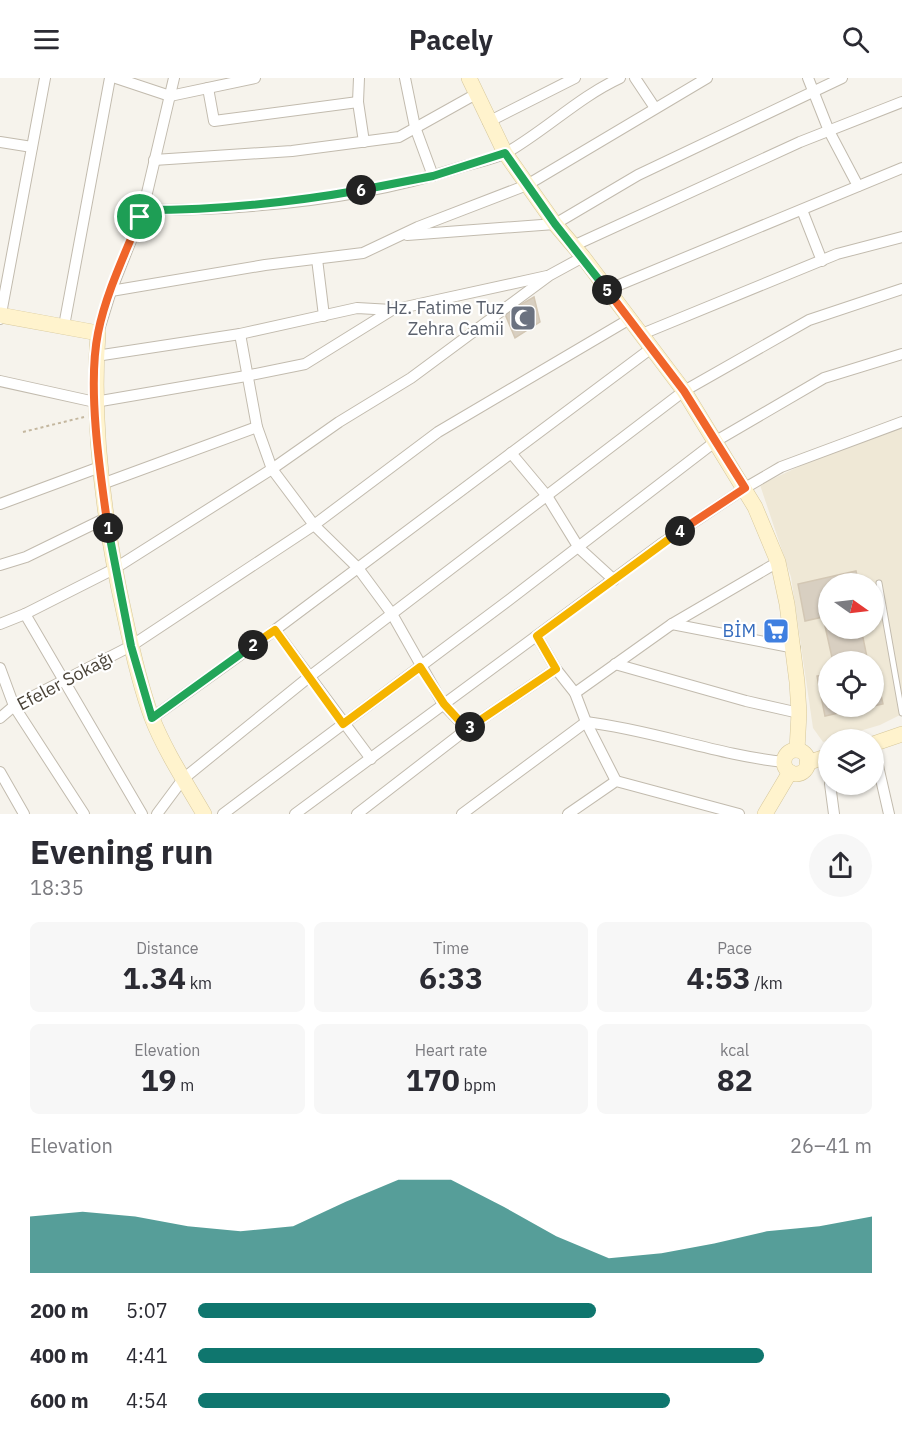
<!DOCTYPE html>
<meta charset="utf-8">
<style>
body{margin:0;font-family:"IBM Plex Sans",sans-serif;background:#f7f7f7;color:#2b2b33;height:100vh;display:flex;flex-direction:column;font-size:22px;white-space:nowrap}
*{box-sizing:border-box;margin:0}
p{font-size:20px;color:#7c7c81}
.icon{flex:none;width:33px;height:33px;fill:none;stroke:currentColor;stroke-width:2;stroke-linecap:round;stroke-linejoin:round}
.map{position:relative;height:736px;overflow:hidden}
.sheet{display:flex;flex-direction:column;background:#fff;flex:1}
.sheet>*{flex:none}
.needle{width:39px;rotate:104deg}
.buttons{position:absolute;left:818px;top:495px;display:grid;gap:12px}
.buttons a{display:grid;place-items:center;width:66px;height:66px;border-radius:50%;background:#fff;box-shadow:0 2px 4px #0004;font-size:30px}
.pin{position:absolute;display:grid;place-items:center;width:51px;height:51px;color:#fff;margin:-26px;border:3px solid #fff;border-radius:50%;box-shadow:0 2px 6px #0007}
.km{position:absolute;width:30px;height:30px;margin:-15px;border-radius:50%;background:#222;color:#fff;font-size:16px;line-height:30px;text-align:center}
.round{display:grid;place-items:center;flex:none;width:63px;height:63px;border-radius:32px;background:#f7f7f7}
.head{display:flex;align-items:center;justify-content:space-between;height:102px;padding:0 30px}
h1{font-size:33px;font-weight:700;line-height:45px}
.metrics{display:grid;grid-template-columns:repeat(3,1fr);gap:9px;height:102px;padding:6px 30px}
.metrics div{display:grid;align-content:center;border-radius:9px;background:#f7f7f7;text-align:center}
.metrics b{font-size:30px;font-weight:700}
.metrics small{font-size:16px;font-weight:400}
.metrics p{font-size:16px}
.chart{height:168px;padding:12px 30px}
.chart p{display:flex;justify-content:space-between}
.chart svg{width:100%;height:108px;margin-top:6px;fill:#0f766e;opacity:.7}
ul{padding:0 30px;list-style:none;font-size:20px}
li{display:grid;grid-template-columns:96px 72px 1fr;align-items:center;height:45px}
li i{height:15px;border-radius:8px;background:#0f766e}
header{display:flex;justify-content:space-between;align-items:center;height:78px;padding:0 30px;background:#fff;font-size:27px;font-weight:700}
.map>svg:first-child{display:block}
</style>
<header><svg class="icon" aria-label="menu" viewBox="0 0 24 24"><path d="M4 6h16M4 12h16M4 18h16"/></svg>Pacely<svg class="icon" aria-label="search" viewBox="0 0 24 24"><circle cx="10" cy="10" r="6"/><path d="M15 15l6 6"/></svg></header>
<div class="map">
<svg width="902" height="736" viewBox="0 0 902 736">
<rect width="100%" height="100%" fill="#f6f3ec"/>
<!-- education -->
<path fill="#efe8d6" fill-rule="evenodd" d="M902,344V636L880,647L823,664L813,650L791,499L760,407L857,361ZM828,506H873V550H828ZM828,584H873V628H828Z"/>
<!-- building -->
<g fill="#d8cfc1" stroke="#d3c7b4" stroke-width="1.5">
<polygon points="534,219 540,244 515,260 505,236"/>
<polygon points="856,493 859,506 828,506 828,550 861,550 868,584 833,584 823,539 805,543 798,506"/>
<polygon points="875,590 883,626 873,628 873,591"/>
<polygon points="828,596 828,628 869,628 825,638 817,598"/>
</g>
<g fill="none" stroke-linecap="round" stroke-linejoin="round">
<defs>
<polyline id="lane" points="879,505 902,635"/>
<g id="street">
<polyline points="116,0 170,18 255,0"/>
<polyline points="359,0 358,24 364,64"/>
<polyline points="405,0 415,49 433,98"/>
<polyline points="635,0 655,30"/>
<polyline points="808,0 829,53 858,108"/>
<polyline points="208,10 214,43 358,24"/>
<polyline points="488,44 575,0"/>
<polyline points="0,64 32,69"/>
<polyline points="154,82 292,73 399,59 476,16"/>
<path d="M143,132C246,132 359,122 458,90C473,85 492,82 506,75C546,52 579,19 620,0"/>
<polyline points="802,132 822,183"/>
<polyline points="407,157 555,146 638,97 842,0"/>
<polyline points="573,168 800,64 902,24"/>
<polyline points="317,181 324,238"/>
<polyline points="607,212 902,90"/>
<polyline points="111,213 265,187 363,175 418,149 527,107 707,0"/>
<polyline points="0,241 45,0"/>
<polyline points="64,248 110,0"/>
<polyline points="98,255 111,213 143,132 174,0"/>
<polyline points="240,256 257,349 272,391 314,447 358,490 392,536 443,626 467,651"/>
<polyline points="642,256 837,176 902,159"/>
<polyline points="96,278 240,256 357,230 392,232 547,198"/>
<polyline points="0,303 95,324 246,298 305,286 392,232"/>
<polyline points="511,375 547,418 579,470 614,502"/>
<polyline points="102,406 257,349"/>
<polyline points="0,426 100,389"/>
<polyline points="0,487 26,479 106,440"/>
<polyline points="25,536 114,491 272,391 339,344 411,300 550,197 583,179"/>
<polyline points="0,546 25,536 142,736"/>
<polyline points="672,546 795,570"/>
<polyline points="275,552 371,681"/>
<polyline points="537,558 556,591 575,615 586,644 616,703"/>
<polyline points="615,586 746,623 799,635"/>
<polyline points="0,590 14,628 84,736"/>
<polyline points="575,615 672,546 778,484"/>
<polyline points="0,640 14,628 131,568 314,447 438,354 628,242"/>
<polyline points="152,640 275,552 653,269"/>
<polyline points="873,666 889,736"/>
<polyline points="826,679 828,693"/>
<polyline points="0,694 24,736"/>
<polyline points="830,706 834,736"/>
<polyline points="157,736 183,701 309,599 684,313 809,242 902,211"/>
<polyline points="223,736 509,522 716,363 824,300 902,276"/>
<polyline points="295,736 661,466 745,410 781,389 902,344"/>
<polyline points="357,736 467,651 556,591"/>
<path d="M462,736L586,644C653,652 717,677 784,684"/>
<polyline points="568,736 616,703 739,736"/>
</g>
<g id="secondary">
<polyline points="469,0 505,75 555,146 583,179 684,313 755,429 778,484 787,526 797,604 799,635 797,672"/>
<path d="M0,237L98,255C91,350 104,446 125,539C132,572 140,608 152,640C165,673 186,705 204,736"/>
<polyline points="873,666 902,656"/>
<circle cx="796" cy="684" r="12"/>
<polyline points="807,685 828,678"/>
<polyline points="765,736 790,694"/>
</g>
</defs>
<!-- lane casing -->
<use href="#lane" stroke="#c2bbae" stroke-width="7"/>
<!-- street casing -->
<use href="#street" stroke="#c2bbae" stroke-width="12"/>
<!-- secondary casing -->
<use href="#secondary" stroke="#d6c79b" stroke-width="16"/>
<!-- path -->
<polyline stroke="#c4b79f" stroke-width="2" stroke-dasharray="3 3" stroke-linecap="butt" points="23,354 84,339"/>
<!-- lane -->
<use href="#lane" stroke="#fff" stroke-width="5"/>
<!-- street -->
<use href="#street" stroke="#fff" stroke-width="10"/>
<!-- secondary -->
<use href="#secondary" stroke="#fff3cd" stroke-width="15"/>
</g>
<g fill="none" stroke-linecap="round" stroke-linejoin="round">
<defs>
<path id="split-1" d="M108,450C100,395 87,309 98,255C106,215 125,176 140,139"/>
<polyline id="split-2" points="108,450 131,568 152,640 253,567"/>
<polyline id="split-3" points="253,567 275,552 343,646 420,589 444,626 467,651 470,649"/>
<polyline id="split-4" points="470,649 556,591 537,558 680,453"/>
<polyline id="split-5" points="607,212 684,313 745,410 680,453"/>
<polyline id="split-6" points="361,112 433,98 505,75 555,146 607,212"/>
<path id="split-7" d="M140,139L143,132C217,132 288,125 361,112"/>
</defs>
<!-- split-1 casing -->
<use href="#split-1" stroke="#fff" stroke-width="12"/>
<!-- split-2 casing -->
<use href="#split-2" stroke="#fff" stroke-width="12"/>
<!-- split-3 casing -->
<use href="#split-3" stroke="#fff" stroke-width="12"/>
<!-- split-4 casing -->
<use href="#split-4" stroke="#fff" stroke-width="12"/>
<!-- split-5 casing -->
<use href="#split-5" stroke="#fff" stroke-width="12"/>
<!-- split-6 casing -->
<use href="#split-6" stroke="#fff" stroke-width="12"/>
<!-- split-7 casing -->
<use href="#split-7" stroke="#fff" stroke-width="12"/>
<!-- split-1 -->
<use href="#split-1" stroke="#f0652b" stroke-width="8"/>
<!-- split-2 -->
<use href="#split-2" stroke="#22a559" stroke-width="8"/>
<!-- split-3 -->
<use href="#split-3" stroke="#f5b400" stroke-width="8"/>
<!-- split-4 -->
<use href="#split-4" stroke="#f5b400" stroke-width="8"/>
<!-- split-5 -->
<use href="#split-5" stroke="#f0652b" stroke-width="8"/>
<!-- split-6 -->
<use href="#split-6" stroke="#22a559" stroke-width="8"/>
<!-- split-7 -->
<use href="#split-7" stroke="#22a559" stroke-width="8"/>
</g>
<!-- icons -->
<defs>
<symbol id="mosque-square" viewBox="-11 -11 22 22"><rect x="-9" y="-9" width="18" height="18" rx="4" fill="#6b7280" stroke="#fff"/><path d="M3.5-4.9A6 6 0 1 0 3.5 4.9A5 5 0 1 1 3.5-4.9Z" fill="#fff"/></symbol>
<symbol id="supermarket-square" viewBox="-11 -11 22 22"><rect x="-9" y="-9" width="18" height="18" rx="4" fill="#3f7fe0" stroke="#fff"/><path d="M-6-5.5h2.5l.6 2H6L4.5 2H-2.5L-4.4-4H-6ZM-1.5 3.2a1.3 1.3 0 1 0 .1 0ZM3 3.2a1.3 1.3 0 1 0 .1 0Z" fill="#fff"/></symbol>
</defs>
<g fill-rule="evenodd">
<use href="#mosque-square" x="508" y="225" width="30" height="30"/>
<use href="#supermarket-square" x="761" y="538" width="30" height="30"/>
</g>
<g text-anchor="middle" stroke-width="4.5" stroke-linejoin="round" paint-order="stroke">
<!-- worship labels -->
<g font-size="18" fill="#5b616d" stroke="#fff" text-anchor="end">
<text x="504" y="236">Hz. Fatime Tuz<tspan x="504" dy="21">Zehra Camii</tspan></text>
</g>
<!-- shop labels -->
<g font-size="18" fill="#366cbe" stroke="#fff" text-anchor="end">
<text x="756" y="559">BİM</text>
</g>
<!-- street labels -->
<g font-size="18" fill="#4b4439" stroke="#fff">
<text transform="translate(65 603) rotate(-28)" y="6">Efeler Sokağı</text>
</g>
</g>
</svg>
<div class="buttons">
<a><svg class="needle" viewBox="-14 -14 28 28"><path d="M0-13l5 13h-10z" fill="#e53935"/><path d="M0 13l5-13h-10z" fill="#7c7c81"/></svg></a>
<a><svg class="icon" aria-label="locate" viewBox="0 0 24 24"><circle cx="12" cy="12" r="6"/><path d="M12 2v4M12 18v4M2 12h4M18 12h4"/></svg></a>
<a><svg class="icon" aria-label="layers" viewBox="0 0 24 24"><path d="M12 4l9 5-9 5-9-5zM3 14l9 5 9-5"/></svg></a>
</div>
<div class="pin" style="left:140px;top:139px;background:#1e9e55"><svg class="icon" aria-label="arrive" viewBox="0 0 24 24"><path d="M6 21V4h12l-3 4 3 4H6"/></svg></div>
<b class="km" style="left:108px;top:450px">1</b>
<b class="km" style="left:253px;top:567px">2</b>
<b class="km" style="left:470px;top:649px">3</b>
<b class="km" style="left:680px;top:453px">4</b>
<b class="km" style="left:607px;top:212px">5</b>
<b class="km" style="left:361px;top:112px">6</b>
</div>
<section class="sheet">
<div class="head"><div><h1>Evening run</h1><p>18:35</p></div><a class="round"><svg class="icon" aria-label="share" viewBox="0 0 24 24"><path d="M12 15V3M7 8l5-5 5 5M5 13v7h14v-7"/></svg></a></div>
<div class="metrics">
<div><p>Distance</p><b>1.34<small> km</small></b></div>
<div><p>Time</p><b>6:33</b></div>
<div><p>Pace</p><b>4:53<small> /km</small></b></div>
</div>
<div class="metrics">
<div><p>Elevation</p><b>19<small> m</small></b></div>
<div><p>Heart rate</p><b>170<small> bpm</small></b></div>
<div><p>kcal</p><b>82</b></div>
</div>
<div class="chart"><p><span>Elevation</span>26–41 m</p>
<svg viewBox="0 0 160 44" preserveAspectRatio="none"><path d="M0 44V21L10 19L20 21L30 25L40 27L50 25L60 15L70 6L80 6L90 17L100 29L110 38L120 36L130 32L140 27L150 25L160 21V44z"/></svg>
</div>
<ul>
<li><b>200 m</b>5:07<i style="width:59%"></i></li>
<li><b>400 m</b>4:41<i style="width:84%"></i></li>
<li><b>600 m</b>4:54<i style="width:70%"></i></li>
</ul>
</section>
